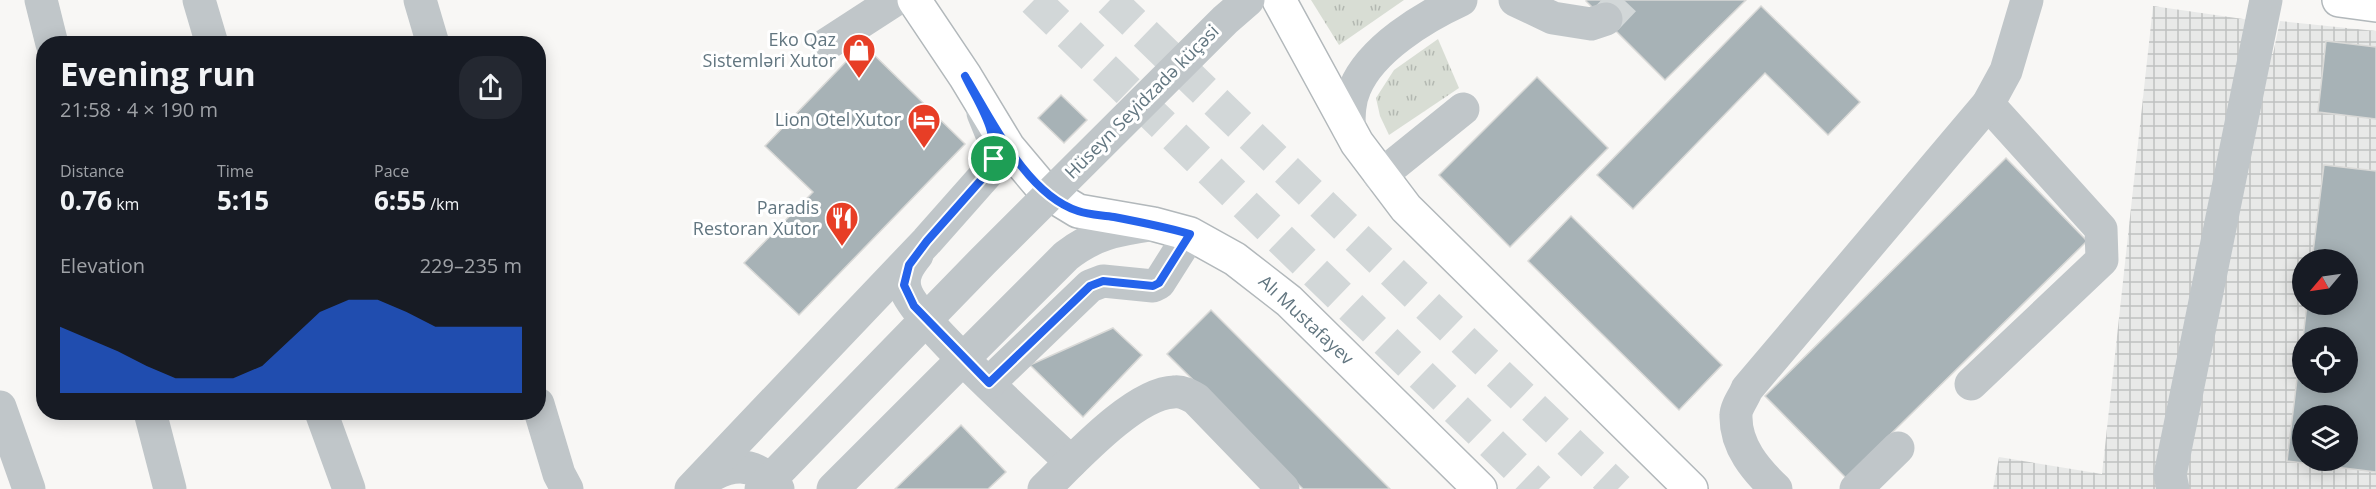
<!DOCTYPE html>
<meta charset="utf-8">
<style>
body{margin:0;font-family:"Open Sans",sans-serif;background:#242831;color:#f1f3f6;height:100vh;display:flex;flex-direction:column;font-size:22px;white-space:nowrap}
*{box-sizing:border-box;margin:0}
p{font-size:20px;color:#9ea1a6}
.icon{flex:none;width:33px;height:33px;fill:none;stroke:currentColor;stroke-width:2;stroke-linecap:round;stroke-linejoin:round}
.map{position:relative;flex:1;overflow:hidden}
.panel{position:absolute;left:36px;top:36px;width:510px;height:384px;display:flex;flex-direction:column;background:#171b24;border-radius:24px;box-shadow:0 3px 15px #0003}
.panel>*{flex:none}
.needle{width:39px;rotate:241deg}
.fabs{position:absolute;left:2292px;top:249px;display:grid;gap:12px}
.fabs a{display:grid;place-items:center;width:66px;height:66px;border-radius:50%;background:#171b24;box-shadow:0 3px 15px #0003;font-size:30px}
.pin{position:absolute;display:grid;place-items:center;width:51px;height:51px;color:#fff;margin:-26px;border:3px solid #fff;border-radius:50%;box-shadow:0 2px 6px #0007}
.round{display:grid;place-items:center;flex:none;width:63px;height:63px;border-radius:24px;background:#242831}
.overview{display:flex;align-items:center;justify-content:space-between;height:102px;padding:0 24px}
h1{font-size:33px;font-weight:700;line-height:45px}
.metrics{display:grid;grid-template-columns:repeat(3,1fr);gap:9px;height:102px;padding:6px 24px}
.metrics div{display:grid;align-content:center}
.metrics b{font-size:26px;font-weight:700}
.metrics small{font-size:16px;font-weight:400}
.metrics p{font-size:16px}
.chart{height:168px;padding:12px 24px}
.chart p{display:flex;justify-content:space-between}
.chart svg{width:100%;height:108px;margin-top:6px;fill:#2563eb;opacity:.7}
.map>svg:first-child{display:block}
</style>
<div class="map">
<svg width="2376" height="489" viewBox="0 0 2376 489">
<defs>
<pattern id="industrial-grid" width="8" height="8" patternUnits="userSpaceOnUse" patternTransform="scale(1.5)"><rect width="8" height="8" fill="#e8e9e8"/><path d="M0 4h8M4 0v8" fill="none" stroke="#bfc1c1"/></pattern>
<pattern id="grass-tufts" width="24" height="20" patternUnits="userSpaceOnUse" patternTransform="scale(1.5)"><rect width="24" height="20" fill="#d8ddd4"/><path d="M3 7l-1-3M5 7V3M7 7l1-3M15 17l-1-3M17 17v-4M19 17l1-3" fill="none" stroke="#b3b8b1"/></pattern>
</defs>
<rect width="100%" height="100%" fill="#f8f7f5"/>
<!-- industrial -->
<path fill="url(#industrial-grid)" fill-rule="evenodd" d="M2153,6L2250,20L2257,52L2273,54L2280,21L2376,31V489H1993L1999,457L2102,474ZM2302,260H2348V304H2302ZM2302,338H2348V382H2302ZM2302,416H2348V460H2302Z"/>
<!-- grass -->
<g fill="url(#grass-tufts)">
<polygon points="1311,0 1404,0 1339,45"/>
<polygon points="1438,39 1459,88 1389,135 1380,116 1376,98 1394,70"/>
</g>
<!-- building -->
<g fill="#a7b2b6" stroke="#d9d9d7" stroke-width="1.5" fill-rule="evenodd">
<polygon points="1746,0 1665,80 1586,1 1587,0"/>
<polygon points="1761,6 1860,102 1828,135 1765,73 1633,209 1597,175"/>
<polygon points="2326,41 2376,47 2376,119 2318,112"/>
<polygon points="863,44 965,144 799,315 744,263 813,192 765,146"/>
<polygon points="1537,77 1608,148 1510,247 1439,175"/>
<polygon points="1061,95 1087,120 1064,143 1038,118"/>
<polygon points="2006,158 2087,241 1846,478 1765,396"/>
<path d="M2324,165L2376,171V472L2287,461L2302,338V382H2348V338H2303L2307,304H2348V260H2312ZM2302,416H2348V460H2302Z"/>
<polygon points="1571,216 1722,365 1679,410 1528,261"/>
<polygon points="1211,310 1390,489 1303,489 1167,354"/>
<polygon points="1113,328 1142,355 1083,417 1030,365"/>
<polygon points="961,425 1006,472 988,489 895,489"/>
</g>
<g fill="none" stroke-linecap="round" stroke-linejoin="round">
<!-- minor-tunnel -->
<polyline stroke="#d2d7d8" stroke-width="33" stroke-dasharray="33 16" stroke-linecap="butt" points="1606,19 1624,0"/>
<!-- major-tunnel -->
<g stroke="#d2d7d8" stroke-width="33" stroke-dasharray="33 16" stroke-linecap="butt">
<polyline points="1034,0 1539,489"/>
<polyline points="1110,0 1618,489"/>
</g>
<defs>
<g id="major">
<polyline points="914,0 965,76 1008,147 1045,191 1078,211 1153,224 1190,234 1235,259 1289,301 1480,489"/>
<polyline points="1279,0 1357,143 1406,208 1691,489"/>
<polyline points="2339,0 2376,5"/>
</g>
</defs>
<!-- major casing -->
<use href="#major" stroke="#b2b8bb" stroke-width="36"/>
<!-- minor -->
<g stroke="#c0c6c9" stroke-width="33">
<polyline points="41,0 52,44"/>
<polyline points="199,0 212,44"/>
<polyline points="420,0 433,44"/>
<polyline points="1515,0 1553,18 1591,24 1606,19"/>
<polyline points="827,44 895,0"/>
<path d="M1349,129C1349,115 1349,101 1355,88C1371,49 1424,17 1461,0"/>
<polyline points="1380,176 1463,109"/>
<path d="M917,255C909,265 902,275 905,288C911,317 1042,434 1071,462"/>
<polyline points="989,383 1090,286 1103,281 1153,286 1159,283 1190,234"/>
<polyline points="1971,384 2102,260 2101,229 1988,104"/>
<polyline points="538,404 559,474 567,489"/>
<polyline points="0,407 29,489"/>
<polyline points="150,412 170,489"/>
<polyline points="321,412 349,489"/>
<path d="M704,480C732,462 756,461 778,489"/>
<polyline points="691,489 927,241 989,171 995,150 994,140 983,113"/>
<path d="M833,489L1066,256C1094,234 1116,230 1150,225"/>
<path d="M1044,489C1073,461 1134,393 1174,392C1182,391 1189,395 1196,399L1283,489"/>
<path d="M1776,489C1756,470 1735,446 1736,415C1736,407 1744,397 1747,389L1988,104L2006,71L2027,0"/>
<polyline points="1856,489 1898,448"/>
<polyline points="2173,489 2170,475 2266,0"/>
</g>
<!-- major -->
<use href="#major" stroke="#fff" stroke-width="33"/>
<!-- minor-bridge -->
<polyline stroke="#c0c6c9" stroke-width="33" points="761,489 983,261 1225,20 1248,0"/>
</g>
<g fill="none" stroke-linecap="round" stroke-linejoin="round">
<defs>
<path id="route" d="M965,76C992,120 1026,194 1078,211C1089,215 1102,215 1114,217C1140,222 1165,227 1190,234L1159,283L1153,286L1103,281L1090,286L989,383L914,306L904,285L909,265L927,241L989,171C1003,136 980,107 965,76Z"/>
</defs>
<!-- route casing -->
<use href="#route" stroke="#fff" stroke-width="12"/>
<!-- route -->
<use href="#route" stroke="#2563eb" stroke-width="8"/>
</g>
<!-- icons -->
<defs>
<symbol id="shop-pin" viewBox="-11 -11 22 30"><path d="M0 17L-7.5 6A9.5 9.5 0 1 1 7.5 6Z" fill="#e73e26" stroke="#fff"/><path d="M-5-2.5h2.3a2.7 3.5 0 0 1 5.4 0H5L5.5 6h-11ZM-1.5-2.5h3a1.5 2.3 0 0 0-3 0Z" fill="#fff"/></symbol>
<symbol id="hotel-pin" viewBox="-11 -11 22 30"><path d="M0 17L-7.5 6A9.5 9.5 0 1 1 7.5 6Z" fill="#e73e26" stroke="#fff"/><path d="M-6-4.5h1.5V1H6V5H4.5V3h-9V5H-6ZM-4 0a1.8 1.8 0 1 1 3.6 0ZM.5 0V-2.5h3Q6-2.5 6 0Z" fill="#fff"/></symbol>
<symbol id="restaurant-pin" viewBox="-11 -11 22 30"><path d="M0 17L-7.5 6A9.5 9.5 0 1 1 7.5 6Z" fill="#e73e26" stroke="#fff"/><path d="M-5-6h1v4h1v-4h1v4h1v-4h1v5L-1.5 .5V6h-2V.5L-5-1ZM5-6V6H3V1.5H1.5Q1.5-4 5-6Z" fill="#fff"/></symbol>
</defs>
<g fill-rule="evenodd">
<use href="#shop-pin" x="840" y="31" width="38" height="52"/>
<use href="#hotel-pin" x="905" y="101" width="38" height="52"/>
<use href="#restaurant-pin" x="823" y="199" width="38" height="52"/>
</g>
<g text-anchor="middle" stroke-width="6" stroke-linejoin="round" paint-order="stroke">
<!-- poi labels -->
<g font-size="18" fill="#627680" stroke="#fff" text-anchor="end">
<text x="836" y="46">Eko Qaz<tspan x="836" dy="21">Sistemləri Xutor</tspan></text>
<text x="901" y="126">Lion Otel Xutor</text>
<text x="819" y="214">Paradis<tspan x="819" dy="21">Restoran Xutor</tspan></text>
</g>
<!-- street labels -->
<g font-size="18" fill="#627680" stroke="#fff">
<text transform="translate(1142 102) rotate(-45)" y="6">Hüseyn Seyidzadə küçəsi</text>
<text transform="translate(1306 320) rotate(43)" y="6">Alı Mustafayev</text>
</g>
</g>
</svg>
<div class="fabs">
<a><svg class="needle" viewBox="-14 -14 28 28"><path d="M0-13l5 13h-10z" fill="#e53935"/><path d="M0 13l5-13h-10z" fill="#9ea1a6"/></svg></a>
<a><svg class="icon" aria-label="locate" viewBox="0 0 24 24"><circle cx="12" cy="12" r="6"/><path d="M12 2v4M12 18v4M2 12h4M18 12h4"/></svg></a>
<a><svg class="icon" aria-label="layers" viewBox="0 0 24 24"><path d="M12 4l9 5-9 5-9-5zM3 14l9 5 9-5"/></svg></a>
</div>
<div class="pin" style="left:994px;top:159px;background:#1e9e55"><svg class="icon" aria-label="arrive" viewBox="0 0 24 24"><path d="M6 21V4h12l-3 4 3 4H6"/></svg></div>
<section class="panel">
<div class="overview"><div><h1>Evening run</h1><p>21:58 · 4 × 190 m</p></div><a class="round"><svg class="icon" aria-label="share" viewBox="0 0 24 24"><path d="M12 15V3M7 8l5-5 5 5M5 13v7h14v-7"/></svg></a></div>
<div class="metrics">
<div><p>Distance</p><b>0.76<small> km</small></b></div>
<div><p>Time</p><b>5:15</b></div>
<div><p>Pace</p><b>6:55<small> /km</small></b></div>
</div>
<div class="chart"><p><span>Elevation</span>229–235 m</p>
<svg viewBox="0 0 160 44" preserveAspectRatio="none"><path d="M0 44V17L10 22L20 27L30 33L40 38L50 38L60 38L70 33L80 22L90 11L100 6L110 6L120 11L130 17L140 17L150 17L160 17V44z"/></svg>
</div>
</section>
</div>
